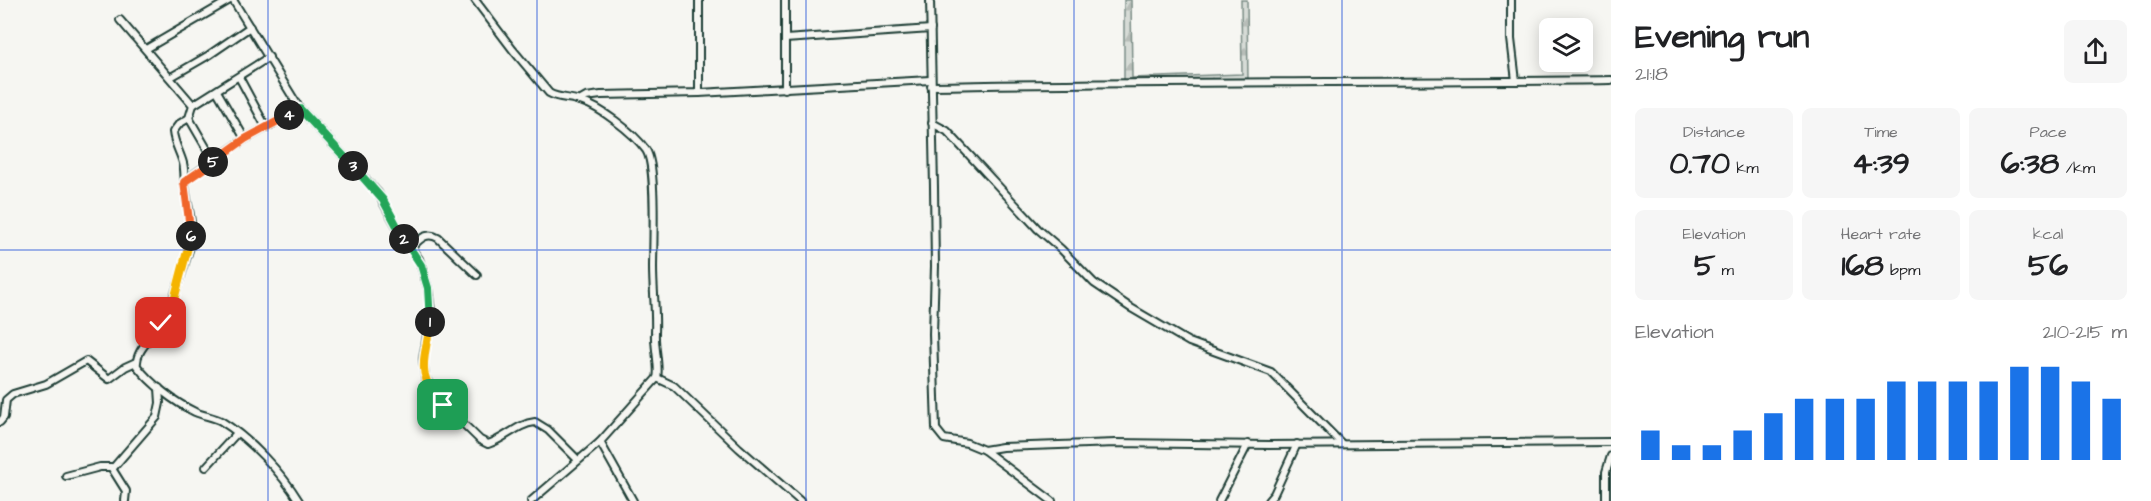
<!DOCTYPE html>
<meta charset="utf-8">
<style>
body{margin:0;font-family:"Architects Daughter",sans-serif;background:#f6f6f6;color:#202124;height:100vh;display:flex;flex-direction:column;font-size:22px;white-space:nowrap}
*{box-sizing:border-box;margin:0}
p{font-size:20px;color:#757577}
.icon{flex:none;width:33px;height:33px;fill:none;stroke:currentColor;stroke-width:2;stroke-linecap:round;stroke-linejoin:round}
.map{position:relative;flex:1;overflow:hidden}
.sheet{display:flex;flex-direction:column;background:#fff;width:540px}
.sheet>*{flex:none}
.controls{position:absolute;left:1539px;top:18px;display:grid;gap:12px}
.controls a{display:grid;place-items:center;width:54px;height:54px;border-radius:9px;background:#fff;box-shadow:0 3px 15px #0003;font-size:30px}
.pin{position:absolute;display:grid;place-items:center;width:51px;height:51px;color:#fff;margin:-26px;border-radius:12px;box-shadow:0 3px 9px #0006}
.km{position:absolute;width:30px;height:30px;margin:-15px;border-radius:50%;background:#222;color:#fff;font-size:16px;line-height:30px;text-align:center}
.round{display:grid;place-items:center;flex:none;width:63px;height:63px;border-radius:9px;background:#f6f6f6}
.headline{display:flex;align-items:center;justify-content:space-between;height:102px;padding:0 24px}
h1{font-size:33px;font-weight:700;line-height:45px}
.figures{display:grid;grid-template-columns:repeat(3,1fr);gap:9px;height:102px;padding:6px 24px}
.figures div{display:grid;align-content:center;border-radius:9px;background:#f6f6f6;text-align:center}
.figures b{font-size:30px;font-weight:700}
.figures small{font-size:16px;font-weight:400}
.figures p{font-size:16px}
.chart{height:168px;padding:12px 24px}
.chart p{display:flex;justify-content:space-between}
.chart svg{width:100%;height:108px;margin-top:6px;stroke:#1a73e8;stroke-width:6}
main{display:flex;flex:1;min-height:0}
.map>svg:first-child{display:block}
</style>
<main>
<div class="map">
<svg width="1611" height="501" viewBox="0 0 1611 501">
<defs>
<pattern id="forest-firs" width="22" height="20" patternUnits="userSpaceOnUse" patternTransform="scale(1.5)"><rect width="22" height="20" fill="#d6dbd6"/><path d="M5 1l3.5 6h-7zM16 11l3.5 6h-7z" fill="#b7bdb8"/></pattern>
</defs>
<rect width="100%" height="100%" fill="#f6f6f2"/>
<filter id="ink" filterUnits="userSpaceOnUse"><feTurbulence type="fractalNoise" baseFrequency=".0167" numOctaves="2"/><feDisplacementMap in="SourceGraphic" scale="12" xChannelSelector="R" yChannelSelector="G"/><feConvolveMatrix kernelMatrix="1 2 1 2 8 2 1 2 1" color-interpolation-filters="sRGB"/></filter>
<g filter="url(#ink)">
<!-- forest -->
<polygon fill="url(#forest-firs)" stroke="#7a8c85" stroke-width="1.5" points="1124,0 1131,0 1132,78 1242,74 1241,0 1247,0 1248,82 1124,83"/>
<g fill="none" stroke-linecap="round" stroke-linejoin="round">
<defs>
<g id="minor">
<path d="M233,0L300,109L378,193L404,239L419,259L428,288L431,312L423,359L425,377L439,400L480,440L488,444C505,439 517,424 535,422L548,430L578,460"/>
<path d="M475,0L513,50L549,93C559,99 569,97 580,101C600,107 633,132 646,150C657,166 653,245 653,268C653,290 656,311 655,333C654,346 660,368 657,378L600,442L531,501"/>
<polyline points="785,0 785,89"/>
<polyline points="930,0 934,187 935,266 933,334 936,429 944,439 967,443 984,450 1052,501"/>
<polyline points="1511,0 1511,39 1516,81"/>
<path d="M120,20L193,105L189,118L179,124L173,132C174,143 180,152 183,163C185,170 184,178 185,186C187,206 196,229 189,250C180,277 174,306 156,330C149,341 135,352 137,366C151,384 174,402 195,412C204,416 214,417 221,421C249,438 282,473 299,501"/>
<polyline points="785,39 931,29"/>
<polyline points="146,49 230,0"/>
<polyline points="171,77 209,55 250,27"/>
<polyline points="239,77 266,127"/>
<path d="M931,86C1158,81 1384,83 1611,80"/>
<polyline points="217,91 245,139"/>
<polyline points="699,93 699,0"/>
<polyline points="579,101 586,97 601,95 699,93 930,80"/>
<polyline points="193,105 269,57"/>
<polyline points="189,118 214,161"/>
<polyline points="932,123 947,131 1038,229 1061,249 1094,283 1131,308 1189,342 1271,372 1341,443"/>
<polyline points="184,181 245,139 300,109"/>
<path d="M411,248C419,240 426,231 438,238L477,275"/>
<polyline points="657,378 674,386 739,448 800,501"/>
<polyline points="0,422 4,417 6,400 13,394 46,384 86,361 109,379 125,367 136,362"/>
<polyline points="600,442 633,501"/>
<polyline points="984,450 1002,447 1116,443 1269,445 1611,442"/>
<polyline points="206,467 237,433"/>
<polyline points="113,468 157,417 160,403 159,388"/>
<polyline points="66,476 100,467 111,467 126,491 125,501"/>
<polyline points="1219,501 1248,444"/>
<polyline points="1268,501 1274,494 1297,444"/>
<polyline points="1606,501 1606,472 1611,456"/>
</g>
</defs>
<!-- minor casing -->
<use href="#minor" stroke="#1f3d34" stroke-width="10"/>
<!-- minor -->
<use href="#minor" stroke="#f6f6f2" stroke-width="6"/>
</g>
</g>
<g fill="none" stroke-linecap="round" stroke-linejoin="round" filter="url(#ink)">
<defs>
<path id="split-1" d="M430,322C426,360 413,372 443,405"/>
<polyline id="split-2" points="404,239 421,265 428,288 430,322"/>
<polyline id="split-3" points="353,166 383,200 404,239"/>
<polyline id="split-4" points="289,115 300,109 353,166"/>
<polyline id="split-5" points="213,162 245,139 289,115"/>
<polyline id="split-6" points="191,236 184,182 213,162"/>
<polyline id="split-7" points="161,323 174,300 191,236"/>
</defs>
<!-- split-1 casing -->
<use href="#split-1" stroke="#fff" stroke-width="12"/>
<!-- split-2 casing -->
<use href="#split-2" stroke="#fff" stroke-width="12"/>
<!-- split-3 casing -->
<use href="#split-3" stroke="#fff" stroke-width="12"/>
<!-- split-4 casing -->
<use href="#split-4" stroke="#fff" stroke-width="12"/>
<!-- split-5 casing -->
<use href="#split-5" stroke="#fff" stroke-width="12"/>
<!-- split-6 casing -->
<use href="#split-6" stroke="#fff" stroke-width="12"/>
<!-- split-7 casing -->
<use href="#split-7" stroke="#fff" stroke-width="12"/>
<!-- split-1 -->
<use href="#split-1" stroke="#f5b400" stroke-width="8"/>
<!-- split-2 -->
<use href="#split-2" stroke="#22a559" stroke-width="8"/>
<!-- split-3 -->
<use href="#split-3" stroke="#22a559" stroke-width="8"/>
<!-- split-4 -->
<use href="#split-4" stroke="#22a559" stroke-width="8"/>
<!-- split-5 -->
<use href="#split-5" stroke="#f0652b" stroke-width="8"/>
<!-- split-6 -->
<use href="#split-6" stroke="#f0652b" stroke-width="8"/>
<!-- split-7 -->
<use href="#split-7" stroke="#f5b400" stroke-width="8"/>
</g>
<!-- grid -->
<path fill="none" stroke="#1d4ed8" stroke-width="1.5" stroke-opacity="0.55" d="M268,0V501M537,0V501M806,0V501M1074,0V501M1342,0V501M0,250H1611"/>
</svg>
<div class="controls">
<a><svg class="icon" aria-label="layers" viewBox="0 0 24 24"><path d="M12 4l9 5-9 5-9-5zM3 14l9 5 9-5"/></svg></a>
</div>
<div class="pin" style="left:443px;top:405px;background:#1e9e55"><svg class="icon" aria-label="arrive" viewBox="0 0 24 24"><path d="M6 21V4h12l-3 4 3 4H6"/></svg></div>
<div class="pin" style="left:161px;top:323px;background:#d93025"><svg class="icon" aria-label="check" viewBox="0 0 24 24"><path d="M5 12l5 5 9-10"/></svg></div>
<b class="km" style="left:430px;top:322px">1</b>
<b class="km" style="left:404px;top:239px">2</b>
<b class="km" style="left:353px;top:166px">3</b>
<b class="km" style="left:289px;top:115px">4</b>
<b class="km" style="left:213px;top:162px">5</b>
<b class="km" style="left:191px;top:236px">6</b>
</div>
<section class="sheet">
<div class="headline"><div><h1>Evening run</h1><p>21:18</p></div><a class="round"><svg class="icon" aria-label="share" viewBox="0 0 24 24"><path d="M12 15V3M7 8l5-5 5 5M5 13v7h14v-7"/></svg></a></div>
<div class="figures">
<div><p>Distance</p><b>0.70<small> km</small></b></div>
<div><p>Time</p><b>4:39</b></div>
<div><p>Pace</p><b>6:38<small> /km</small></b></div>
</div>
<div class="figures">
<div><p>Elevation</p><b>5<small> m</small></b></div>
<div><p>Heart rate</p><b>168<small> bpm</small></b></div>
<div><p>kcal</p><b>56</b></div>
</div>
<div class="chart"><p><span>Elevation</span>210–215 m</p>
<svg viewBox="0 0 160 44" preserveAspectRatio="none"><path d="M5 44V32M15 44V38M25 44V38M35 44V32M45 44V25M55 44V19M65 44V19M75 44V19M85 44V12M95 44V12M105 44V12M115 44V12M125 44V6M135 44V6M145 44V12M155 44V19"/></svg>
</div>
</section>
</main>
